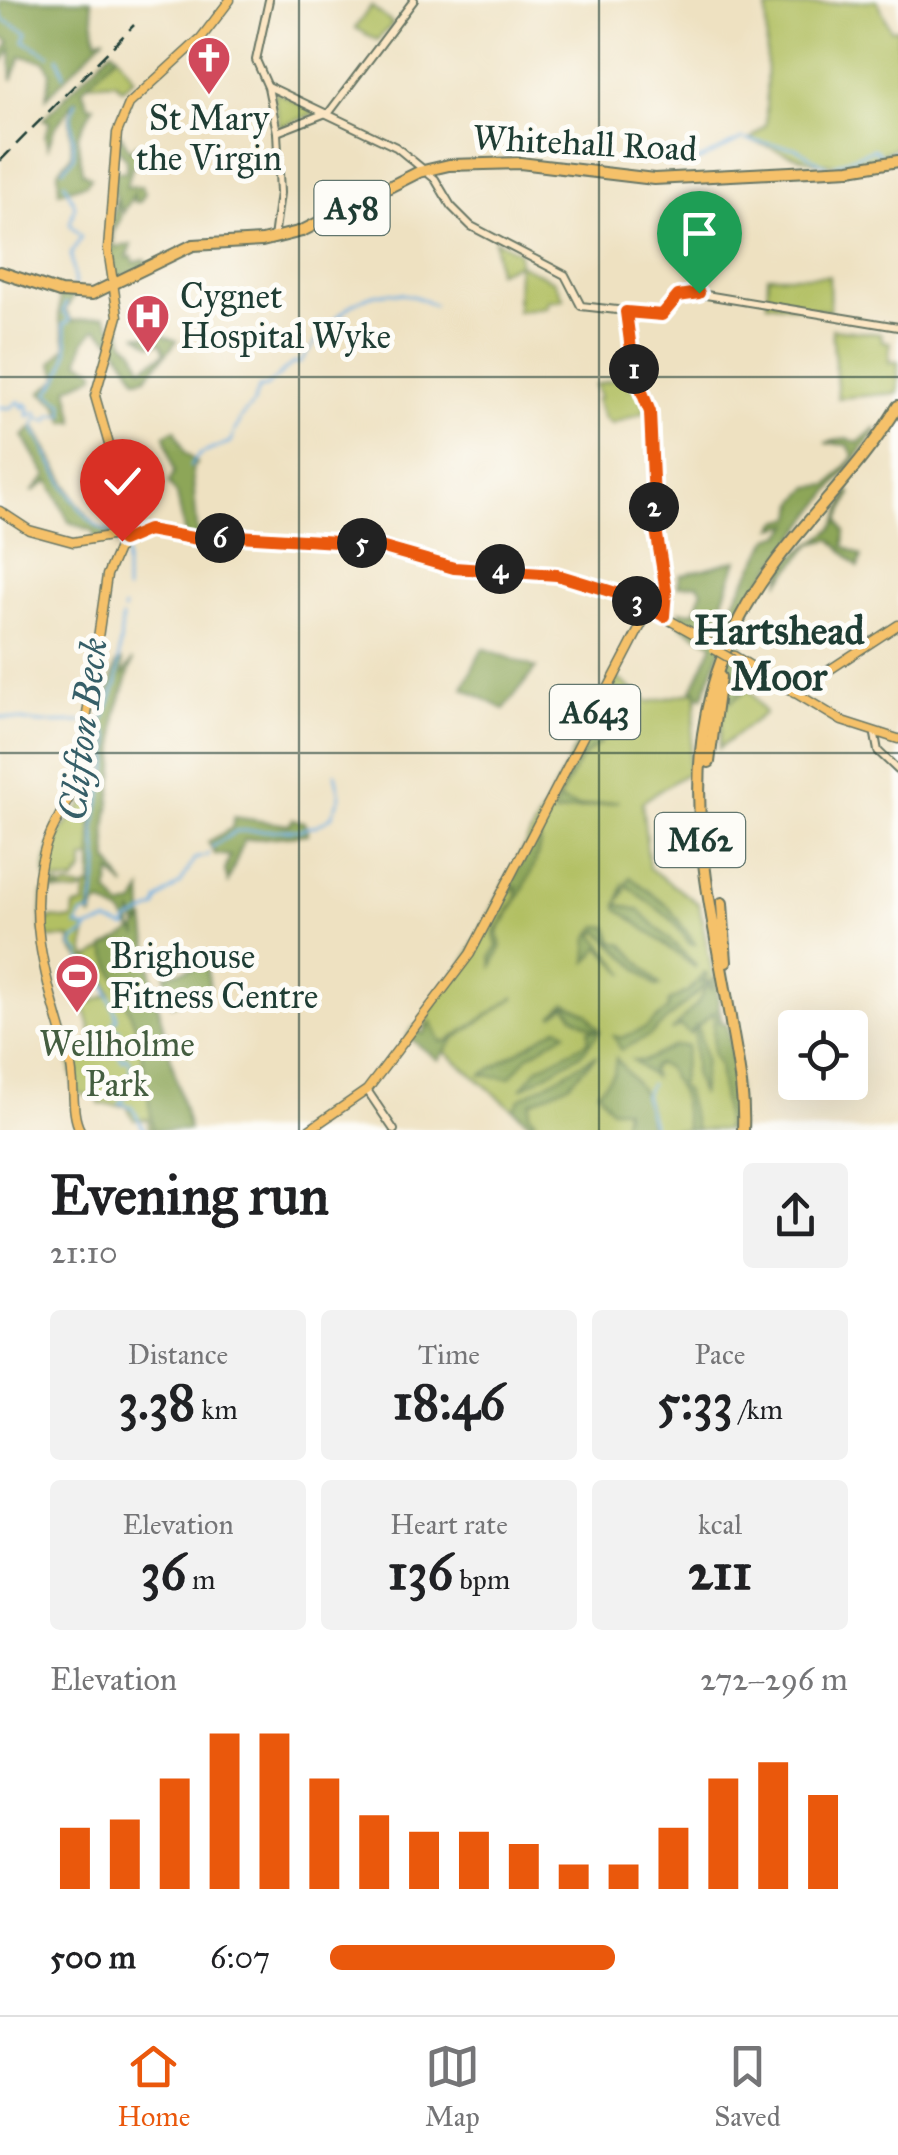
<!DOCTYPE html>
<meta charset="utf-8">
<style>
body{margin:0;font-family:"IM FELL Great Primer",serif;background:#f2f2f2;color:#202124;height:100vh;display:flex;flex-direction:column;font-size:38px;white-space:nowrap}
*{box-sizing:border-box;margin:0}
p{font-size:32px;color:#757577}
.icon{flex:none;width:55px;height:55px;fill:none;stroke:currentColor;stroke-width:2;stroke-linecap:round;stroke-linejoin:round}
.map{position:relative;height:1130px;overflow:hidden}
.side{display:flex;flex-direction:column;background:#fff;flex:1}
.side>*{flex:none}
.fabs{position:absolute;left:778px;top:1010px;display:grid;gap:20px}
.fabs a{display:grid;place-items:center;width:90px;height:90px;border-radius:10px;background:#fff;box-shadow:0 10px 40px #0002;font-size:50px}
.pin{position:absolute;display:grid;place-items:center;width:85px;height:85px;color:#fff;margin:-102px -42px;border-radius:50% 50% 50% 0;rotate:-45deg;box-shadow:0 0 10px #0007}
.pin .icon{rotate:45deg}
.km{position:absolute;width:50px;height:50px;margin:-25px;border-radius:50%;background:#222;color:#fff;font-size:28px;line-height:50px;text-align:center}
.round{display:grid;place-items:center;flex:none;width:105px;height:105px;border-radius:10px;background:#f2f2f2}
.summary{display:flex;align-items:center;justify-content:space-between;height:170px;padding:0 50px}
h1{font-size:55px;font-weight:800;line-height:75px}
.figures{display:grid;grid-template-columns:repeat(3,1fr);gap:15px;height:170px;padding:10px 50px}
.figures div{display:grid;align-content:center;border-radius:10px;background:#f2f2f2;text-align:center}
.figures b{font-size:50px;font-weight:800}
.figures small{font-size:28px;font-weight:400}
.figures p{font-size:28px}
.chart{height:280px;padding:20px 50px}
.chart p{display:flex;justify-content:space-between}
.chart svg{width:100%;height:180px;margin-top:10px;stroke:#ea580c;stroke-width:6}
ul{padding:0 50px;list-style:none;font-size:32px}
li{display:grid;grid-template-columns:160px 120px 1fr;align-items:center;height:75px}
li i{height:25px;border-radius:12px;background:#ea580c}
.menu{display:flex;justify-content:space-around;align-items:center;height:140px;border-top:2px solid #e0e0e0;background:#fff;font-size:28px;color:#757577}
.menu a{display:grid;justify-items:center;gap:5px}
.menu .on{color:#ea580c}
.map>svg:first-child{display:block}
</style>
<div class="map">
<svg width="898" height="1130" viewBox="0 0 898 1130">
<rect width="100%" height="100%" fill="#fdfcf7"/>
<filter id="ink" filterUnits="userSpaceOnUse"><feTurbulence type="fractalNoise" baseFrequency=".01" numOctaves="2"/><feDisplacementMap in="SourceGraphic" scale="20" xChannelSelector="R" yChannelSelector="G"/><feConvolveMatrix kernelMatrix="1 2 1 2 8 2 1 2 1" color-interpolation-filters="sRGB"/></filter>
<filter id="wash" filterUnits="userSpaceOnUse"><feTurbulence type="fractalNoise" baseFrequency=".0048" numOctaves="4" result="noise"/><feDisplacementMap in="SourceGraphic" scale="40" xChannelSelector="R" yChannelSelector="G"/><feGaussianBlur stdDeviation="2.25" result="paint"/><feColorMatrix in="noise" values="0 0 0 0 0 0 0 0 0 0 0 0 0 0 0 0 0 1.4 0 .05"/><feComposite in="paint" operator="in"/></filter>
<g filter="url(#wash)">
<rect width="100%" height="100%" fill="#eee1c1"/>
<!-- green -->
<g fill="#b2c063" stroke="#687e4c" stroke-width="2.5">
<path d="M877,0L891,30L898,29V146C836,180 812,161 750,140L766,125L767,9Z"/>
<polygon points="371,6 393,24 377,40 355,28"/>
<polygon points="117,54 134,78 122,89 115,82 85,84"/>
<polygon points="272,90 319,112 280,127"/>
<polygon points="495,240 519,252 519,264 554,281 564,299 547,301 548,307 517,311 518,264 497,272"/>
<polygon points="768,276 829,276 830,311 767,303"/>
<polygon points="832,329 881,334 882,341 890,342 889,362 898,362 898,393 838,398"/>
<polygon points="626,376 630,388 637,385 647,411 612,424 604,419 596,400 600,397 595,385"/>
<polygon points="613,675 649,702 698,691 687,773 642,802 649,868 699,904 722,1022 727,1024 735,1130 538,1130 444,1051 424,1026 437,996 462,966"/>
<polygon points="749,689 765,713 719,748 723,707"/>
<path d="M88,798L97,803L91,825L94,857L83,859V871L74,882L47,881C38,849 70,823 88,798Z"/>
<path d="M93,884L91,913L82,914L77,926L87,929C85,939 82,951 88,959L131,933L170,1130H149L148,1119L134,1120L127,1106L99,1104V1098L76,1093L68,1054L84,1050L92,1035L84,1005L111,994L100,968L84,972L88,959L83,961L71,948V938H45L41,928L43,893H47L49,885L60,886V890L66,886L84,889L78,893L53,891L58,889L55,888L48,893L46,923L51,918L73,920L74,907L85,905L86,887Z"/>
</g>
<!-- forest -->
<g fill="#8da659" stroke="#567246" stroke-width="2.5">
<polygon points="0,0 91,0 96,40 105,37 47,97 50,73 45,61 21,56 12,80 11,49 0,66 0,56 10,42 0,36"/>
<polygon points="112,49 117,54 82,89 89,106 94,106 77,136 82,172 91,177 86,184 59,192 58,171 72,155 70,116 77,98 54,129 48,147 45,136 50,122 43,119"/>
<polygon points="121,135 130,151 137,144 141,164 133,165 126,187 141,186 145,193 140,202 134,202 134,194 123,213 114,193 115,171 126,172 126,160 118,148"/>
<polygon points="115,199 121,218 113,233 114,247 131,245 127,258 132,257 134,263 145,259 147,265 117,279 110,252"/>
<polygon points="53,292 74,296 65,310 72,321 105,316 114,330 111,341 96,328 84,342 79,361 96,370 94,376 68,388 75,422 65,422 57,404 41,392 59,378 52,362 67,347 59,318 60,298"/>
<polygon points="119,322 124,342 134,349 142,368 165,353 161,343 151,345 136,334 150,336 152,331 177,341 146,377 137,379 113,342"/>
<polygon points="34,426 76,501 97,527 118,534 95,539 93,531 69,522 49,481 32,492 47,476 23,436"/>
<polygon points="875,428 876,431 732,620 703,697 697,696 697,691 692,690 713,644 681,626 680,611 695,612 702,591 698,584 678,586 680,575 737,560 713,630 716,632 770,538 783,534 791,524 774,528 779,521 794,517 796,502 810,487 829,485 854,457 848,445 825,443 847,438 858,443"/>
<polygon points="175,429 185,453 197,463 192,468 198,537 185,536 177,495 169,483 174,472 165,435"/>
<path d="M849,491L851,494L839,520L845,532L844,546L862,556L858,567L831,539L812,544L780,581C786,551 814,547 833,528C840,521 844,501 849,491Z"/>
<path d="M742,628L741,667L730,682L745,692L723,707C711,685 733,650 742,628Z"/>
<polygon points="483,648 536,668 504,709 463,688"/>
<path d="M133,660L116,714L115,769L106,828L108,859L126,887L111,872L108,892L121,908L135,904L142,891L143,920L137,925L132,911V930L123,915L101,903L95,906L92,917L89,914C97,877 86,840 97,803L88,793L75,794L77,788L96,794L105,786L108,742L87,727L99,729L116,664L122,661L123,675Z"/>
<polygon points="616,683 588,736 601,742 580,760 558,800 578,807 619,801 553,814 568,771"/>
<polygon points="234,817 289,825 293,819 304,822 308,834 244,840 228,882 225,871 230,856 215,854 208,842 232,828"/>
<path d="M540,835C542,863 512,908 498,932L501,948L492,966L491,956L497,947L494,934L517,897V887L506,892L526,850Z"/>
<polygon points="630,877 669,907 695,944 690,944 671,919 626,885"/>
<polygon points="623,885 625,891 617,904 639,910 696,965 695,967 617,908"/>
<polygon points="145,920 154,991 189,1130 153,1130 139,1035 104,948 135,930 138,937 137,928"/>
<polygon points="598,926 608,927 613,942 623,944 660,985 656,986 599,931 594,935 626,974 600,947 587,962 589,937"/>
<polygon points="206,965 210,989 172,1005 165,975"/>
<polygon points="705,972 707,975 702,982 708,980 712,991 712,981 717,978 719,1022 727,1024 737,1086 737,1130 726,1130 719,1065 713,1054 714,1012 698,1026 705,1059 701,1095 694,1072 695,1027 690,1034 680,1026 671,1031 697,1004 708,983 650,1035 621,1050 614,1036 621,1038 646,1028 668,1009 669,1001 689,991"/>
<polygon points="515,997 454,1039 438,1060 407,1036 414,1027 423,1034 431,1022 441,1042 448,1041"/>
<polygon points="566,1003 588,1014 600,1031 582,1053 521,1089 538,1068 588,1042 589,1030 598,1031 573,1016 567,1006 552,1016"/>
<polygon points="558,1027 566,1032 528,1056 510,1078 481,1075"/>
<polygon points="674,1046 687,1046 680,1086 686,1093 696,1130 687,1130 682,1098 667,1068 657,1064 651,1069 653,1077 633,1060 644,1061"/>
<polygon points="597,1055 569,1084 531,1102 529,1113 536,1120 528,1121 514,1109 520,1099"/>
<path d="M616,1058C632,1081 654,1095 649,1130H622L625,1109H611L598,1091L614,1073Z"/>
</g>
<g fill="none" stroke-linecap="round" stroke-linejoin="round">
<!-- stream -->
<g stroke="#6dafe2" stroke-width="2.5">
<polyline points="0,12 2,19 27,32 24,41 49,55"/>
<polyline points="58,57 64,75"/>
<polyline points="746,140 795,148 827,166"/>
<polyline points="835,165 874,149 882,156 898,151"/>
<path d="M677,166C700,164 722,147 743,139"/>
<polyline points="63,169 74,157 71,115 76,101"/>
<polyline points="64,182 75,206 70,224 81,237 71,254 75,286"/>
<path d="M254,400L259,388L266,387L293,363H300C335,315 368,270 434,305"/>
<path d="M0,407L10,408L19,401L23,408L25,403L29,407L28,416L37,412L38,418L48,421L52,415H64L63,403L48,393C66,373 73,348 63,325L70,320L63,312L66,303"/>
<path d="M36,419L34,428C47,453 84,534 113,532"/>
<polyline points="190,466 199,455 230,442 241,417 255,402"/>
<polyline points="126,547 126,591"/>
<polyline points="123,611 124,608"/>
<polyline points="122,618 117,682 102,723 110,740 109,763 94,828 99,865 91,913 82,914 77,926 87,929 86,933 74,940 72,947 80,953 84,972 99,967 117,1018 111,1028 119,1030 122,1042 117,1051 123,1061 126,1057 130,1061 131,1074 124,1085 127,1095 120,1103 132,1107 144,1130"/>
<polyline points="0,717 40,723 82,722"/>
<polyline points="89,729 104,732"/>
<polyline points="212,847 236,831 300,830 318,825 331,817 340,796 335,773"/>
<polyline points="205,856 208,854"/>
<polyline points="87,929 107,922 127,928 127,922 156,908 158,900 181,883 194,859 202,857"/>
<polyline points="650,1084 644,1095 652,1125"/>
</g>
</g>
</g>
<g filter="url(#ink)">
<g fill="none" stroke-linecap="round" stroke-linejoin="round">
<defs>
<g id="secondary">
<polyline points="269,0 256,60 268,87 277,132 280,193 274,238"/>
<polyline points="268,86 396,147 435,179 451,206 471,226 565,275 581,306 662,315 675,298 694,293 898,327"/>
<polyline points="328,114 414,0"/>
<polyline points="277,132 326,113"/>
<polyline points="626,312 633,372 650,412 655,523 667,595 663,619"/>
<polyline points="875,735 878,751 898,770"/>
<polyline points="367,1090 394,1130"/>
</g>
<g id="primary">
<polyline points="0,511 29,530 73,542 147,530 198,539 238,536 370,544 453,568 543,572 626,596 716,646"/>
<polyline points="734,656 842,721 898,739"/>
<polyline points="794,693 898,625"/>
<path d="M80,1130C70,1112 76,1083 70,1062C51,993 23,921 45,848C53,821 73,799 79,770L107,575L128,526L125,500L95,396L118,316L108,249L117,133L129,104L201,38L230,0"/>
<polyline points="309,1130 367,1090 470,954 650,608"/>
</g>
<g id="highway">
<polyline points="0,272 60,292 92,294 193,245 262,241 302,231 419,172 449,165 520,163 654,179 850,169 898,161"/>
<polyline points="709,762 720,677"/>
<polyline points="722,903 726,962"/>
<path d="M743,1130C745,1092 736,1055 730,1017C706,877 670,753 740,618C780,540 853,482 898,406"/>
</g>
</defs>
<!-- secondary casing -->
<use href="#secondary" stroke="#677665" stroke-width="10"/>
<!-- primary casing -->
<use href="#primary" stroke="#677665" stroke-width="11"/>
<!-- highway casing -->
<use href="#highway" stroke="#677665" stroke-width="14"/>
<!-- secondary -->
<use href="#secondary" stroke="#fbe6c4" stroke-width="6"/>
<!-- primary -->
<use href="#primary" stroke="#f5c16b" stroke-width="8"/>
<!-- highway -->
<use href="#highway" stroke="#f5c16b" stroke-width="10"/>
<!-- rail -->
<polyline stroke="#1f3d34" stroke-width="2.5" stroke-dasharray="15 8" stroke-linecap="butt" points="0,161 134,25"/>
<defs>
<polyline id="primary-bridge" points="714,649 733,660"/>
</defs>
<!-- primary-bridge casing -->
<use href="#primary-bridge" stroke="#677665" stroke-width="11" stroke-linecap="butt"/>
<!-- primary-bridge -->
<use href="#primary-bridge" stroke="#f5c16b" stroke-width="8"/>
</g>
</g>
<g fill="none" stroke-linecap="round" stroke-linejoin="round" filter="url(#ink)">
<defs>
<polyline id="route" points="122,541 148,530 198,539 238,536 370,544 454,568 557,575 626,596 664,616 666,591 655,523 650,412 634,372 626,312 662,315 678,296 699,293"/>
</defs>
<!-- route casing -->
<use href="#route" stroke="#fff" stroke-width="20"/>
<!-- route -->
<use href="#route" stroke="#ea580c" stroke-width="12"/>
</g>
<!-- grid -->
<path fill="none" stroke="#1f3d34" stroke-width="2.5" stroke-opacity="0.55" d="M299,0V1130M599,0V1130M0,377H898M0,753H898"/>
<!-- icons -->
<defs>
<symbol id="church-pin" viewBox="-11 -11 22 30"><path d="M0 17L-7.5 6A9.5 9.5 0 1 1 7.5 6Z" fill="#d1495b" stroke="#fdfcf7"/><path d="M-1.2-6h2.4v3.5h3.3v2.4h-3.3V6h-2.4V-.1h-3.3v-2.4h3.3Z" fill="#fff"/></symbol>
<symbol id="hospital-pin" viewBox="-11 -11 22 30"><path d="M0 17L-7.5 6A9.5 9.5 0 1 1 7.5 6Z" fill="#d1495b" stroke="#fdfcf7"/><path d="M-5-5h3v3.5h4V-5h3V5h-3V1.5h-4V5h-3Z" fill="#fff"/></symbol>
<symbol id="stadium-pin" viewBox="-11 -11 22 30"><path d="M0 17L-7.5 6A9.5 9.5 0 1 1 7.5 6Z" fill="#d1495b" stroke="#fdfcf7"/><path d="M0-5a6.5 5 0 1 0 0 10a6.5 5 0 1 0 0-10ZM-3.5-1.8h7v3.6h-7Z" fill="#fff"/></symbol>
</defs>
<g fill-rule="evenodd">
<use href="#church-pin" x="184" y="33" width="50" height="68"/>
<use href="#hospital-pin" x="123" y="291" width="50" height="68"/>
<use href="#stadium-pin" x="52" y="951" width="50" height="68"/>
</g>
<g text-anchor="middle" stroke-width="10" stroke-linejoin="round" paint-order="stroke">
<!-- shield labels -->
<g fill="#fdfcf7" stroke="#62766e" stroke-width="2.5">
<rect x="314.5" y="181" width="75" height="54" rx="8"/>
<rect x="550" y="685" width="90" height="54" rx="8"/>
<rect x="655" y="813" width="90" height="54" rx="8"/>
</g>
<g font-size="32" font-weight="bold" fill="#1f3d34">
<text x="352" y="219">A58</text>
<text x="595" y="723">A643</text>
<text x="700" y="851">M62</text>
</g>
<!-- poi labels -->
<g font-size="35" fill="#1f3d34" stroke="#fdfcf7" text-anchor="start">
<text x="209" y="130" text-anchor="middle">St Mary<tspan x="209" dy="40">the Virgin</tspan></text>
<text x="180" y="308">Cygnet<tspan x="180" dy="40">Hospital Wyke</tspan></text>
<text x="110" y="968">Brighouse<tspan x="110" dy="40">Fitness Centre</tspan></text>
</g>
<!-- street labels -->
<g font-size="35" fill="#1f3d34" stroke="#fdfcf7">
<text transform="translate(585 143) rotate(3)" y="12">Whitehall Road</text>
</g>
<!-- park labels -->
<g font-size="35" fill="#445e40" stroke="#fdfcf7">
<text x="117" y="1056">Wellholme<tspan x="117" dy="40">Park</tspan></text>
</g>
<!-- water labels -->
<g font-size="38" font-style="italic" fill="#365f68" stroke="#fdfcf7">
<text transform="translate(83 729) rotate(-83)" y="13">Clifton Beck</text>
</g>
<!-- quarter labels -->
<g font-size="40" font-weight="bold" fill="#1f3d34" stroke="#fdfcf7">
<text x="779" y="644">Hartshead<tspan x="779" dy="46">Moor</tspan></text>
</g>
</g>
</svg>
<div class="fabs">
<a><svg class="icon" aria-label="locate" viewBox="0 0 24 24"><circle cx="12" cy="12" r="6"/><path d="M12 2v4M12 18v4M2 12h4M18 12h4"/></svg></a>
</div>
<div class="pin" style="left:699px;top:293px;background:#1e9e55"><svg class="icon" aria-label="arrive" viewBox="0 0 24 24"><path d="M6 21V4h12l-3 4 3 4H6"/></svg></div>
<div class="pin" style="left:122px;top:541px;background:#d93025"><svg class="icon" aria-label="check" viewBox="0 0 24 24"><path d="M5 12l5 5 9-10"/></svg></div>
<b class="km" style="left:634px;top:369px">1</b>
<b class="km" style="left:654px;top:507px">2</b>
<b class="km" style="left:637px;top:601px">3</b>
<b class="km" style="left:500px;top:569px">4</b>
<b class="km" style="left:362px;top:543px">5</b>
<b class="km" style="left:220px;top:538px">6</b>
</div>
<section class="side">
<div class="summary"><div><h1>Evening run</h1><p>21:10</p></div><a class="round"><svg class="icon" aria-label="share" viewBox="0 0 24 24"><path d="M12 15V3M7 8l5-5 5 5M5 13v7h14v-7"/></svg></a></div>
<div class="figures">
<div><p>Distance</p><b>3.38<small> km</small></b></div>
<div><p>Time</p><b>18:46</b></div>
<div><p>Pace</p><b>5:33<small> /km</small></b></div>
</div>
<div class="figures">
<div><p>Elevation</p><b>36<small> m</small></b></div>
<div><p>Heart rate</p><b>136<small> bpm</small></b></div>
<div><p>kcal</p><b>211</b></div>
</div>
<div class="chart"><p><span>Elevation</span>272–296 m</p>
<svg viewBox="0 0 160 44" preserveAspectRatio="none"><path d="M5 44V29M15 44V27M25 44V17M35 44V6M45 44V6M55 44V17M65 44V26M75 44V30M85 44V30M95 44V33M105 44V38M115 44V38M125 44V29M135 44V17M145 44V13M155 44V21"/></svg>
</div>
<ul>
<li><b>500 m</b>6:07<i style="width:55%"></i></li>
</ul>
</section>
<nav class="menu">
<a class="on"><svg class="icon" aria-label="home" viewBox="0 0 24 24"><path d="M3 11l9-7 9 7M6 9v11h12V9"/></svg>Home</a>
<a><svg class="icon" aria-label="map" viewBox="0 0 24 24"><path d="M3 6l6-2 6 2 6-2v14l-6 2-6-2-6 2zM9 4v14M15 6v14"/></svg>Map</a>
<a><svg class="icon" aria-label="saved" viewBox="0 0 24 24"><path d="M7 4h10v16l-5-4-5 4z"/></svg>Saved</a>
</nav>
